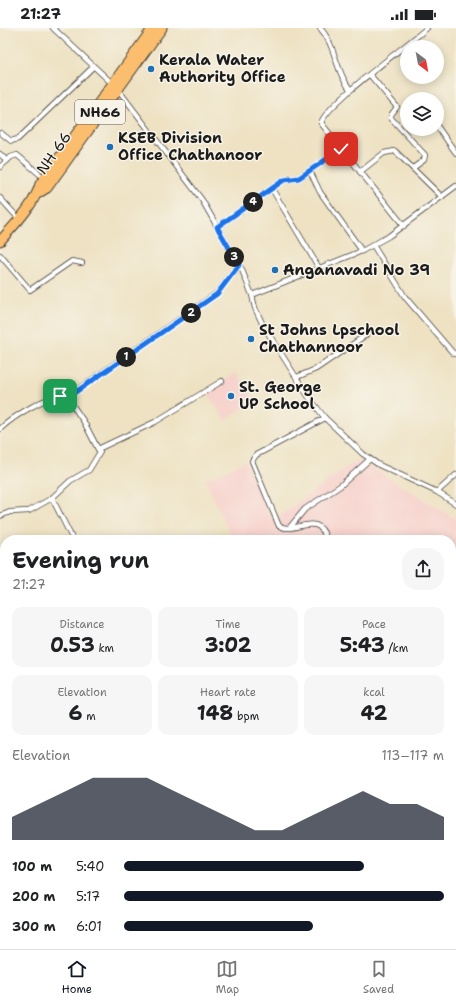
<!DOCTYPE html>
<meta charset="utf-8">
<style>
body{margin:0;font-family:"Shantell Sans",sans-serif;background:#f6f6f6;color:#202124;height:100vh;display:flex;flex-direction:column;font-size:15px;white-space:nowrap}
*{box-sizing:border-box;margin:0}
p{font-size:13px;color:#757577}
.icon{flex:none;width:22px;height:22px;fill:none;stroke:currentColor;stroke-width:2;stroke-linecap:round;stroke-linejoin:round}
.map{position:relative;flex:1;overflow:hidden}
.panel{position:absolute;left:0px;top:507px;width:456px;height:414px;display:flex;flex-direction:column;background:#fff;border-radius:16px 16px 0 0;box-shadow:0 2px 10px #0003}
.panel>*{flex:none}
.needle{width:26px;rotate:148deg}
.fabs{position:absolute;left:400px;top:12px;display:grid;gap:8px}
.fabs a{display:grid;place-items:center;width:44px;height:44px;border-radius:50%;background:#fff;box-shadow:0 2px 10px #0003;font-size:20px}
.pin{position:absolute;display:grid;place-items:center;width:34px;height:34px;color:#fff;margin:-17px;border-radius:8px;box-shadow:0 2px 6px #0006}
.km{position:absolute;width:20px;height:20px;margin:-10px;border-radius:50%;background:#222;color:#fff;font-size:11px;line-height:20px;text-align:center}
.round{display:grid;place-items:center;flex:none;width:42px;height:42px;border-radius:16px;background:#f6f6f6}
.headline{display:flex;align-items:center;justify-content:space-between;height:68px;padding:0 12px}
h1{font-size:22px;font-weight:700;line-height:30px}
.metrics{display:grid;grid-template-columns:repeat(3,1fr);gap:6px;height:68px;padding:4px 12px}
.metrics div{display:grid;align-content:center;border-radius:10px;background:#f6f6f6;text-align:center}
.metrics b{font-size:20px;font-weight:700}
.metrics small{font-size:11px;font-weight:400}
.metrics p{font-size:11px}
.chart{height:112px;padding:8px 12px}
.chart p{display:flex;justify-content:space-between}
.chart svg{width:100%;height:72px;margin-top:4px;fill:#111827;opacity:.7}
ul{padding:0 12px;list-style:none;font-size:13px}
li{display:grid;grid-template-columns:64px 48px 1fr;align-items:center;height:30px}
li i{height:10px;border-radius:5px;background:#111827}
.status{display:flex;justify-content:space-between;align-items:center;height:28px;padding:0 20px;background:#fff;direction:ltr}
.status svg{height:11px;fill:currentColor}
.tabs{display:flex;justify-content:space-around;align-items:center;height:56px;border-top:1px solid #e0e0e0;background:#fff;font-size:11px;color:#757577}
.tabs a{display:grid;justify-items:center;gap:2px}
.tabs .selected{color:#111827}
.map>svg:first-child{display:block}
</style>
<div class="status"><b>21:27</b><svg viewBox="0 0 49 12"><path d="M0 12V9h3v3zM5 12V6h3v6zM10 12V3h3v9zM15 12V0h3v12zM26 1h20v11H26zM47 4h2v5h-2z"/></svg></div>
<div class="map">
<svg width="456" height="921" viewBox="0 0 456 921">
<rect width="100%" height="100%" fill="#f7f3e8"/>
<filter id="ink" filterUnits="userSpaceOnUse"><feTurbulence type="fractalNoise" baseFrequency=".025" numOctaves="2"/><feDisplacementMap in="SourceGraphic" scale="8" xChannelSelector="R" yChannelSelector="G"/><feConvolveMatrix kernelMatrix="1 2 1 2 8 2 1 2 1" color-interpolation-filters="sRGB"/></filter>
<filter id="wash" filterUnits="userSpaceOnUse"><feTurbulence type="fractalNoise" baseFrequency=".012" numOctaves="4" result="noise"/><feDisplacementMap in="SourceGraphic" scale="16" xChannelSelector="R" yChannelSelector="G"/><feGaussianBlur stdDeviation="0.9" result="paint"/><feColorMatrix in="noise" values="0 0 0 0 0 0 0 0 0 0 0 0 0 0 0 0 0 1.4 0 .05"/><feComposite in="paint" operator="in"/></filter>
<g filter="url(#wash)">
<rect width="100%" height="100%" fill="#eee2c3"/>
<!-- built -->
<g fill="#f7d0cb">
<polygon points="236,345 255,372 226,392 207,365"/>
<polygon points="358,431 456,491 456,554 451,556 451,512 233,512 205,452 245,433 272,489 278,489"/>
</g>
</g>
<g filter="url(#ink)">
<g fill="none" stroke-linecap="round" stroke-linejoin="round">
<defs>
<g id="street">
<polyline points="53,0 117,60 202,172 242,242 252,267 255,280 263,297 308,368 325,390 363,426 379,437 437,464"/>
<path d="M320,0C336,17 335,43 350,61"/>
<polyline points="370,47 397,79 391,87 391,90 425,127 424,132 413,140"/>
<polyline points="437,98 456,125"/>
<polyline points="1,105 11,113 18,111 93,39"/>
<polyline points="0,126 7,133"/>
<polyline points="0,139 11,129 17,127 44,150"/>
<polyline points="310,143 320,164 362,223"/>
<polyline points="360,144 384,125 395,123 442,169"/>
<polyline points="272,161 319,240"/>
<polyline points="0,170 20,192"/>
<path d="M404,198L321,95C327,75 408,17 427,0"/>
<polyline points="217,199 284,152 299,150 341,121"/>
<polyline points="373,217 405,269 453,325 456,326"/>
<polyline points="0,227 30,262 72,233 82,235"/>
<polyline points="252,267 362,223 389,208 456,158"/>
<polyline points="297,349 316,341 366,307"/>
<polyline points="67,369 84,394 98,421"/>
<path d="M325,390L256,427L252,433L279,498C297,507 317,481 327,512"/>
<path d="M0,401C13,389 50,364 67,369L217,265L239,237"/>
<polyline points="456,447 437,464 456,476"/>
<polyline points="52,470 73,512"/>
<polyline points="0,488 10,484 29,483 52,470 70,453 89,442 100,424 98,421 155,394 222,353"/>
<polyline points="290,499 305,481 340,458 370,431"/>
<polyline points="0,569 5,566"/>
<polyline points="0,574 5,607"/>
<polyline points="0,723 5,720"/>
<polyline points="0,842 5,839"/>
<polyline points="88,916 88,921"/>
<polyline points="289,916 291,921"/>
<polyline points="180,921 185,916"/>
<polyline points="454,921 456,920"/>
</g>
<g id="highway">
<polyline points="37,166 47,160 162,0"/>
<path d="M0,213C15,196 34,178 40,156L153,0"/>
</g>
</defs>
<!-- street casing -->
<use href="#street" stroke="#3c3a35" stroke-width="6"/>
<!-- highway casing -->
<use href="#highway" stroke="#3c3a35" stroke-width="11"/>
<!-- street -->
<use href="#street" stroke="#fff" stroke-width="4.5"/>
<!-- highway -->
<use href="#highway" stroke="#fbbe6e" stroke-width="9"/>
</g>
</g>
<g fill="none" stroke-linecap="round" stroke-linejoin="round" filter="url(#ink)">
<defs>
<polyline id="route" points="60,368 67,370 217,266 239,237 217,199 284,152 299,150 341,121"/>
</defs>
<!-- route casing -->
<use href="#route" stroke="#fff" stroke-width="8"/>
<!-- route -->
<use href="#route" stroke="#1a73e8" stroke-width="5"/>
</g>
<!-- markers -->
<g fill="#1f6fb2" stroke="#f7f3e8" stroke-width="1.5">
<circle cx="151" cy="41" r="4"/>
<circle cx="110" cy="119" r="4"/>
<circle cx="275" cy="242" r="4"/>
<circle cx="251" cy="311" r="4"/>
<circle cx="231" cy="368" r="4"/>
</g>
<g text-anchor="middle" stroke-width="3" stroke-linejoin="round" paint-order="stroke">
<!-- shield labels -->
<rect fill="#f7f3e8" stroke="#5e5c59" stroke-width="1" x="75" y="72" width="50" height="24" rx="3"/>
<g font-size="14" font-weight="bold" fill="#1c1c1c">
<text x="100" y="89">NH66</text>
</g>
<!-- poi labels -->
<g font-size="15" font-weight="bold" fill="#1c1c1c" stroke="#f7f3e8" text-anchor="start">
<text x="159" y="37">Kerala Water<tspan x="159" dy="17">Authority Office</tspan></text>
<text x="118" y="115">KSEB Division<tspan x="118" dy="17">Office Chathanoor</tspan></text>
<text x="283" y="247">Anganavadi No 39</text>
<text x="259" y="307">St Johns Lpschool<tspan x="259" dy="17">Chathannoor</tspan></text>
<text x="239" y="364">St. George<tspan x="239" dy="17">UP School</tspan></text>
</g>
<!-- street labels -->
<g font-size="15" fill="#1c1c1c" stroke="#f7f3e8">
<text transform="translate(54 125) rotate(-55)" y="5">NH 66</text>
</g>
</g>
</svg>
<div class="fabs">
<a><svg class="needle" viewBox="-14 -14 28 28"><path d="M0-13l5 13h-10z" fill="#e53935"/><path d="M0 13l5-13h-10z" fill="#757577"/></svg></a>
<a><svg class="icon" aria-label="layers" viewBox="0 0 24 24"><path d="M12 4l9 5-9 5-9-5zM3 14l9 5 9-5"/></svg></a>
</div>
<div class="pin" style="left:60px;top:368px;background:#1e9e55"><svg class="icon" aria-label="arrive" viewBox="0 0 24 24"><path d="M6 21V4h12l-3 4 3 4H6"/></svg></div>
<div class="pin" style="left:341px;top:121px;background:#d93025"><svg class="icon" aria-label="check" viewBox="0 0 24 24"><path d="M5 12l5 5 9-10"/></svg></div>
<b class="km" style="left:126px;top:329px">1</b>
<b class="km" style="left:191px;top:285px">2</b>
<b class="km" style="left:234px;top:229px">3</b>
<b class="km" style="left:253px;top:174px">4</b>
<section class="panel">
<div class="headline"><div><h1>Evening run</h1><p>21:27</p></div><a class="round"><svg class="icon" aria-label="share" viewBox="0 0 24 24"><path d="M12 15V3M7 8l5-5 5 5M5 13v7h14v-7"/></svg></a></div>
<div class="metrics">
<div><p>Distance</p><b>0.53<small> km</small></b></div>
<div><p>Time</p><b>3:02</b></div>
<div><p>Pace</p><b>5:43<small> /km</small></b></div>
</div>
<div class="metrics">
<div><p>Elevation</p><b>6<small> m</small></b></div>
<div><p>Heart rate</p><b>148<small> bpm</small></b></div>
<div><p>kcal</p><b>42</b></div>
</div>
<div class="chart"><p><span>Elevation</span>113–117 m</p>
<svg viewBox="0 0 160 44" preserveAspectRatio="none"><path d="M0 44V30L10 22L20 14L30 6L40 6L50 6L60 14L70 22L80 30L90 38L100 38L110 30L120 22L130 14L140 22L150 22L160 30V44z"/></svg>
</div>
<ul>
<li><b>100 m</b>5:40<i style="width:75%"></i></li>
<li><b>200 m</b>5:17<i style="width:100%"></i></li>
<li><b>300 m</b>6:01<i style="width:59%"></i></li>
</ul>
</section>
</div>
<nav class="tabs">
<a class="selected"><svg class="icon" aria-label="home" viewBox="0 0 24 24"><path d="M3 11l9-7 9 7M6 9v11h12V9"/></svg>Home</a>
<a><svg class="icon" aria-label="map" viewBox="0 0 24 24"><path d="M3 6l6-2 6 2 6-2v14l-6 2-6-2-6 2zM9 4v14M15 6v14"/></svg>Map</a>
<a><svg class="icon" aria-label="saved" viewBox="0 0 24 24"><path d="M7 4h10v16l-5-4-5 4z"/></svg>Saved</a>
</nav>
